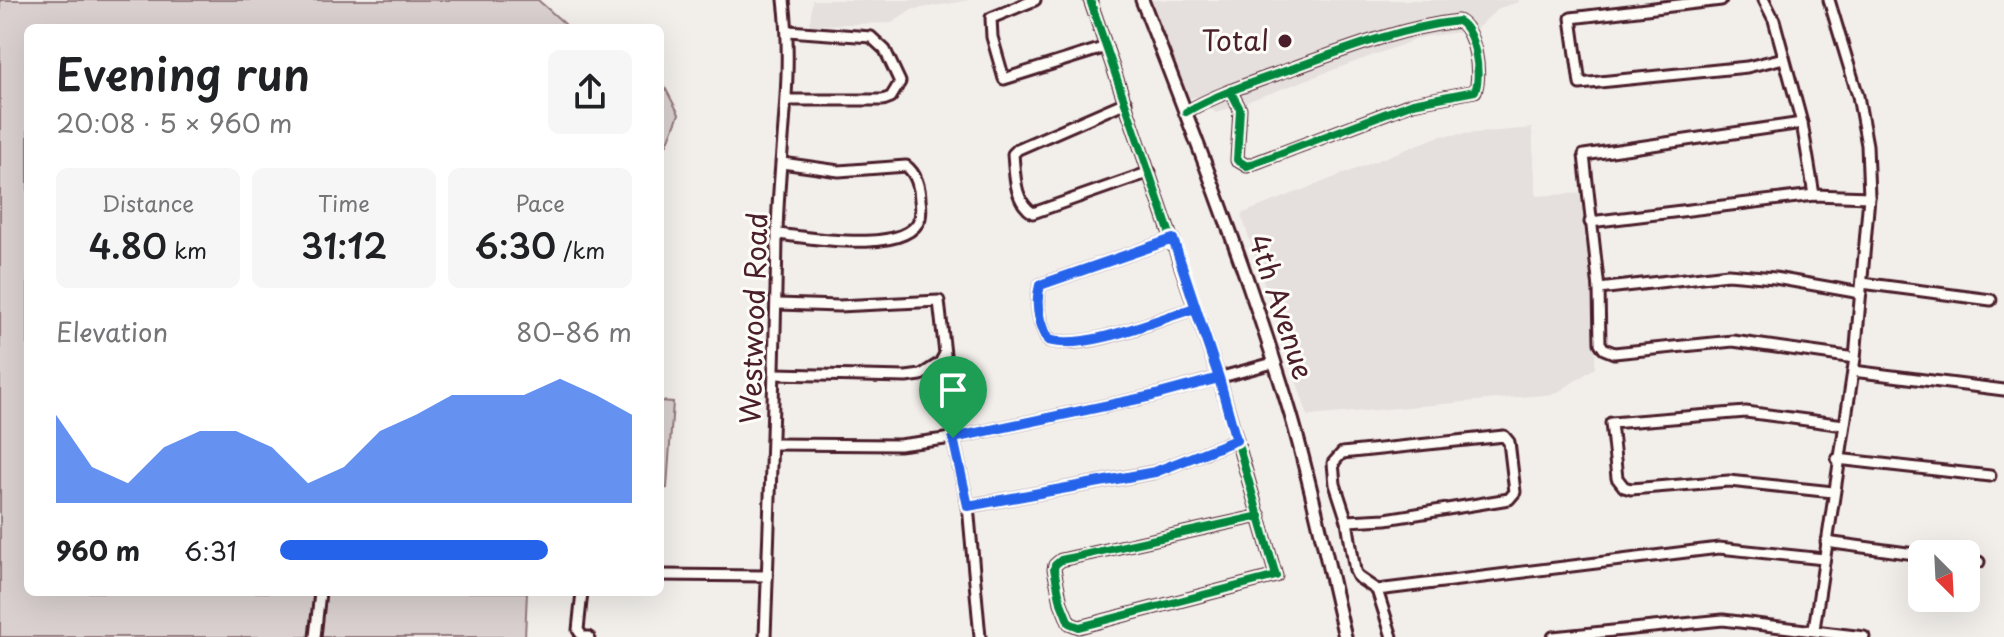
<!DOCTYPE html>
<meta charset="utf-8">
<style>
body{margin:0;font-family:"Playpen Sans",sans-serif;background:#f6f6f6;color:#202124;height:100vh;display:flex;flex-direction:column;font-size:30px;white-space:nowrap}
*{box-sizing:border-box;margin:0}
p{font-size:26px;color:#757577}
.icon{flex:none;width:44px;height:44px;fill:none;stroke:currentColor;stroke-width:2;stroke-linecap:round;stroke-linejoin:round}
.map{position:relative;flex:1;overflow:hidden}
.side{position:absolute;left:24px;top:24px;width:640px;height:572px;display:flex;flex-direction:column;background:#fff;border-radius:12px;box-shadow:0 8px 32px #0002}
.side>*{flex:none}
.needle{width:52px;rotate:156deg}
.fabs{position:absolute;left:1908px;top:540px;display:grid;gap:16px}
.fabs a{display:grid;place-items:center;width:72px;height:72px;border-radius:12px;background:#fff;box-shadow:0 8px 32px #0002;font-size:40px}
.pin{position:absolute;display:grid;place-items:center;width:68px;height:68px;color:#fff;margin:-82px -34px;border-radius:50% 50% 50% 0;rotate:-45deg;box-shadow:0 0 8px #0007}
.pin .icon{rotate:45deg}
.round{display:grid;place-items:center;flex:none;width:84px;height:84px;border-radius:12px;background:#f6f6f6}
.head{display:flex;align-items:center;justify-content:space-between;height:136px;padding:0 32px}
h1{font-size:44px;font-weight:600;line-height:60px}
.figures{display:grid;grid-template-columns:repeat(3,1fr);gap:12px;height:136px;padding:8px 32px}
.figures div{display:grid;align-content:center;border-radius:12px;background:#f6f6f6;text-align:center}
.figures b{font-size:34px;font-weight:600}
.figures small{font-size:22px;font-weight:400}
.figures p{font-size:22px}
.chart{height:224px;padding:16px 32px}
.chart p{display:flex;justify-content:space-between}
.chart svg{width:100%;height:144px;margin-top:8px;fill:#2563eb;opacity:.7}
ul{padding:0 32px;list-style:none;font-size:26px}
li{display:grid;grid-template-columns:128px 96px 1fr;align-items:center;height:60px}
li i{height:20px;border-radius:10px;background:#2563eb}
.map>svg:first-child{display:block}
</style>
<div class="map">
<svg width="2004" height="637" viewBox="0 0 2004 637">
<rect width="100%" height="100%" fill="#f2efeb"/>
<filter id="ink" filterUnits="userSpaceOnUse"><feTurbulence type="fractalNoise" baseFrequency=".0125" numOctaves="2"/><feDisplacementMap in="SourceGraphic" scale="16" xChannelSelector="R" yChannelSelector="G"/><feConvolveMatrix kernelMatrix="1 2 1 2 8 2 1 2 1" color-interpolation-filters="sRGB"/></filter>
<g filter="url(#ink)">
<!-- built -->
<g fill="#e5dfdd">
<polygon points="812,0 971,0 910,10 892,23 810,25"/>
<polygon points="1148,0 1519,0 1519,2 1499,8 1475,30 1423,37 1216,113 1196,97 1185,99"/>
<polygon points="1532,128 1536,196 1583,193 1596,310 1595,368 1555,394 1308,416 1241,214 1440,136"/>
</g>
<!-- green -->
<g fill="#d9d0cf" stroke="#92787d" stroke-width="2">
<polygon points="0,0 538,0 565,24 567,28 28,28 28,592 527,592 525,637 0,637"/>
<polygon points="660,78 679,114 667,144 660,150"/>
<polygon points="660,401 673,402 667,488 660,489"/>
</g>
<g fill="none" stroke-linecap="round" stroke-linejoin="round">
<defs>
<g id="minor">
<polyline points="1035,0 991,18 992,37 1004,79 1106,47"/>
<polyline points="1090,0 1219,378 1276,576 1079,627 1069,623 1061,603 1054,569 1055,565 1061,560 1260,516"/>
<polyline points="1721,0 1571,18 1580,84 1747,67 1784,58"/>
<polyline points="1764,0 1774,20 1802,123 1814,195"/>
<polyline points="787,100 883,100 891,97 900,82 885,50 871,37 788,31"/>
<path d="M1126,102L1018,149L1013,154C1015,174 1014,202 1033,213L1150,172"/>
<path d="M1186,112C1217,94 1254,82 1288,70C1344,50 1399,28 1458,21C1475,29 1482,75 1475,91L1413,103L1247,166L1237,160L1240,109L1231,92"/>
<polyline points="1802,123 1584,155 1599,289 1600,343 1604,349 1614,353 1733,341 1855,358"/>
<polyline points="1590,222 1814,195 1869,197"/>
<path d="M777,234C806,237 908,256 920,218C921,214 921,205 920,200C920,188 916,173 906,166L839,171L782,163"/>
<path d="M1173,239L1040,285C1035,303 1039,323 1048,340C1086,351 1156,320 1195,308"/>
<polyline points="1862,283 1991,300"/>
<polyline points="1599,289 1728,274 1775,278 1861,293"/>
<polyline points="1853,371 2004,390"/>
<polyline points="775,374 906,377 921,375 940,363 945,354 939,301 839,306 778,304"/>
<polyline points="953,438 968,506"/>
<polyline points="773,444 899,445 953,438 1152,396 1273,363"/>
<polyline points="1837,459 1990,476"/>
<polyline points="1833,492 1729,481 1631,489 1624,487 1617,478 1611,423 1746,412 1844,425"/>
<polyline points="1347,521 1335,484 1333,463 1342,453 1504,436 1509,442 1515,492 1509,499 1386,519 1347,521 1355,571 1358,577 1377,590"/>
<polyline points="1826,542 1922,555"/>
<polyline points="1966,561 1979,562"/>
<polyline points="660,575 767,576"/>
<polyline points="582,592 578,630 583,637 589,637"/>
<polyline points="1814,629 1855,358 1869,197 1867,145 1858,96 1829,0"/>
<polyline points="315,637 320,592"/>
<path d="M765,637C770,503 775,370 777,236C778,157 794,79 784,0"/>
<polyline points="980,637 968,506 1155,472 1236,440"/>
<polyline points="1392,637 1377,590 1719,548 1824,559"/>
<polyline points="1553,637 1723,620 1864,637"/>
</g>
<path id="tertiary" d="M1142,0C1195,136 1248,272 1290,412C1312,486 1327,562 1345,637"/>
</defs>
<!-- minor casing -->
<use href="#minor" stroke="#4a1f2b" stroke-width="15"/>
<!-- tertiary casing -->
<use href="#tertiary" stroke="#4a1f2b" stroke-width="17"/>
<!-- minor -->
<use href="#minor" stroke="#fdfcf7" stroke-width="9"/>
<!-- tertiary -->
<use href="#tertiary" stroke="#fdfcf7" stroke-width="11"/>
<defs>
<g id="cycleway">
<polyline points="1090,0 1219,378 1276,576 1079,627 1069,623 1061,603 1054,569 1055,565 1061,560 1260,516"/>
<path d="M1186,112C1217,94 1254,82 1288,70C1344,50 1399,28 1458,21C1475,29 1482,75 1475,91L1413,103L1247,166L1237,160L1240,109L1231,92"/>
</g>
</defs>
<!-- cycleway casing -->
<use href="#cycleway" stroke="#fdfcf7" stroke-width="13"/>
<!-- cycleway -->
<use href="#cycleway" stroke="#00873e" stroke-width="8"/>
</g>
</g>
<g fill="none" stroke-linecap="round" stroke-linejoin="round" filter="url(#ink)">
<defs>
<path id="route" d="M953,438L1152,396L1219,378L1195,308C1156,320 1085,351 1048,340C1039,323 1035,303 1040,285L1173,239L1219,378L1236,440L1155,472L968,506L953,438"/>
</defs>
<!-- route casing -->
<use href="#route" stroke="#fff" stroke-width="16"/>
<!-- route -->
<use href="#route" stroke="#2563eb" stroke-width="10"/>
</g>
<!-- markers -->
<circle fill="#4a1f2b" stroke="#fdfcf7" stroke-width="3" cx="1285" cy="41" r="8"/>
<g text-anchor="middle" stroke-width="6" stroke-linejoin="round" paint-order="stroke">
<!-- poi labels -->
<g font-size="28" fill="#4a1f2b" stroke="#fdfcf7" text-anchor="end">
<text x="1269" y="51">Total</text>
</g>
<!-- street labels -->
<g font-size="28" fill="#4a1f2b" stroke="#fdfcf7">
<text transform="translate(1281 307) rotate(72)" y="10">4th Avenue</text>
<text transform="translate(754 318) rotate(-88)" y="10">Westwood Road</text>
</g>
</g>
</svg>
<div class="fabs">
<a><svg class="needle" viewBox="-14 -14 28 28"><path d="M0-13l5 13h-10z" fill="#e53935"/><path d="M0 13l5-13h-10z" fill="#757577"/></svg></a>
</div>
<div class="pin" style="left:953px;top:438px;background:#1e9e55"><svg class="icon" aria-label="arrive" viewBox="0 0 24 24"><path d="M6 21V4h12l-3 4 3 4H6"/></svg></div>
<section class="side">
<div class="head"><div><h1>Evening run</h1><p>20:08 · 5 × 960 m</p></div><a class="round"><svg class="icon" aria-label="share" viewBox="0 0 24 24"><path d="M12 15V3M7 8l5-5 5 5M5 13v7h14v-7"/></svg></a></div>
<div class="figures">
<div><p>Distance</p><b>4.80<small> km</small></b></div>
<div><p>Time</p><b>31:12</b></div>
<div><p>Pace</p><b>6:30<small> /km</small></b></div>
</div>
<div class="chart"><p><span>Elevation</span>80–86 m</p>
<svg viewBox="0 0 160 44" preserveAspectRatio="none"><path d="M0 44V17L10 33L20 38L30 27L40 22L50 22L60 27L70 38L80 33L90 22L100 17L110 11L120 11L130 11L140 6L150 11L160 17V44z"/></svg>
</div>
<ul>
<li><b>960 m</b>6:31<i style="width:76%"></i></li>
</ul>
</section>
</div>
